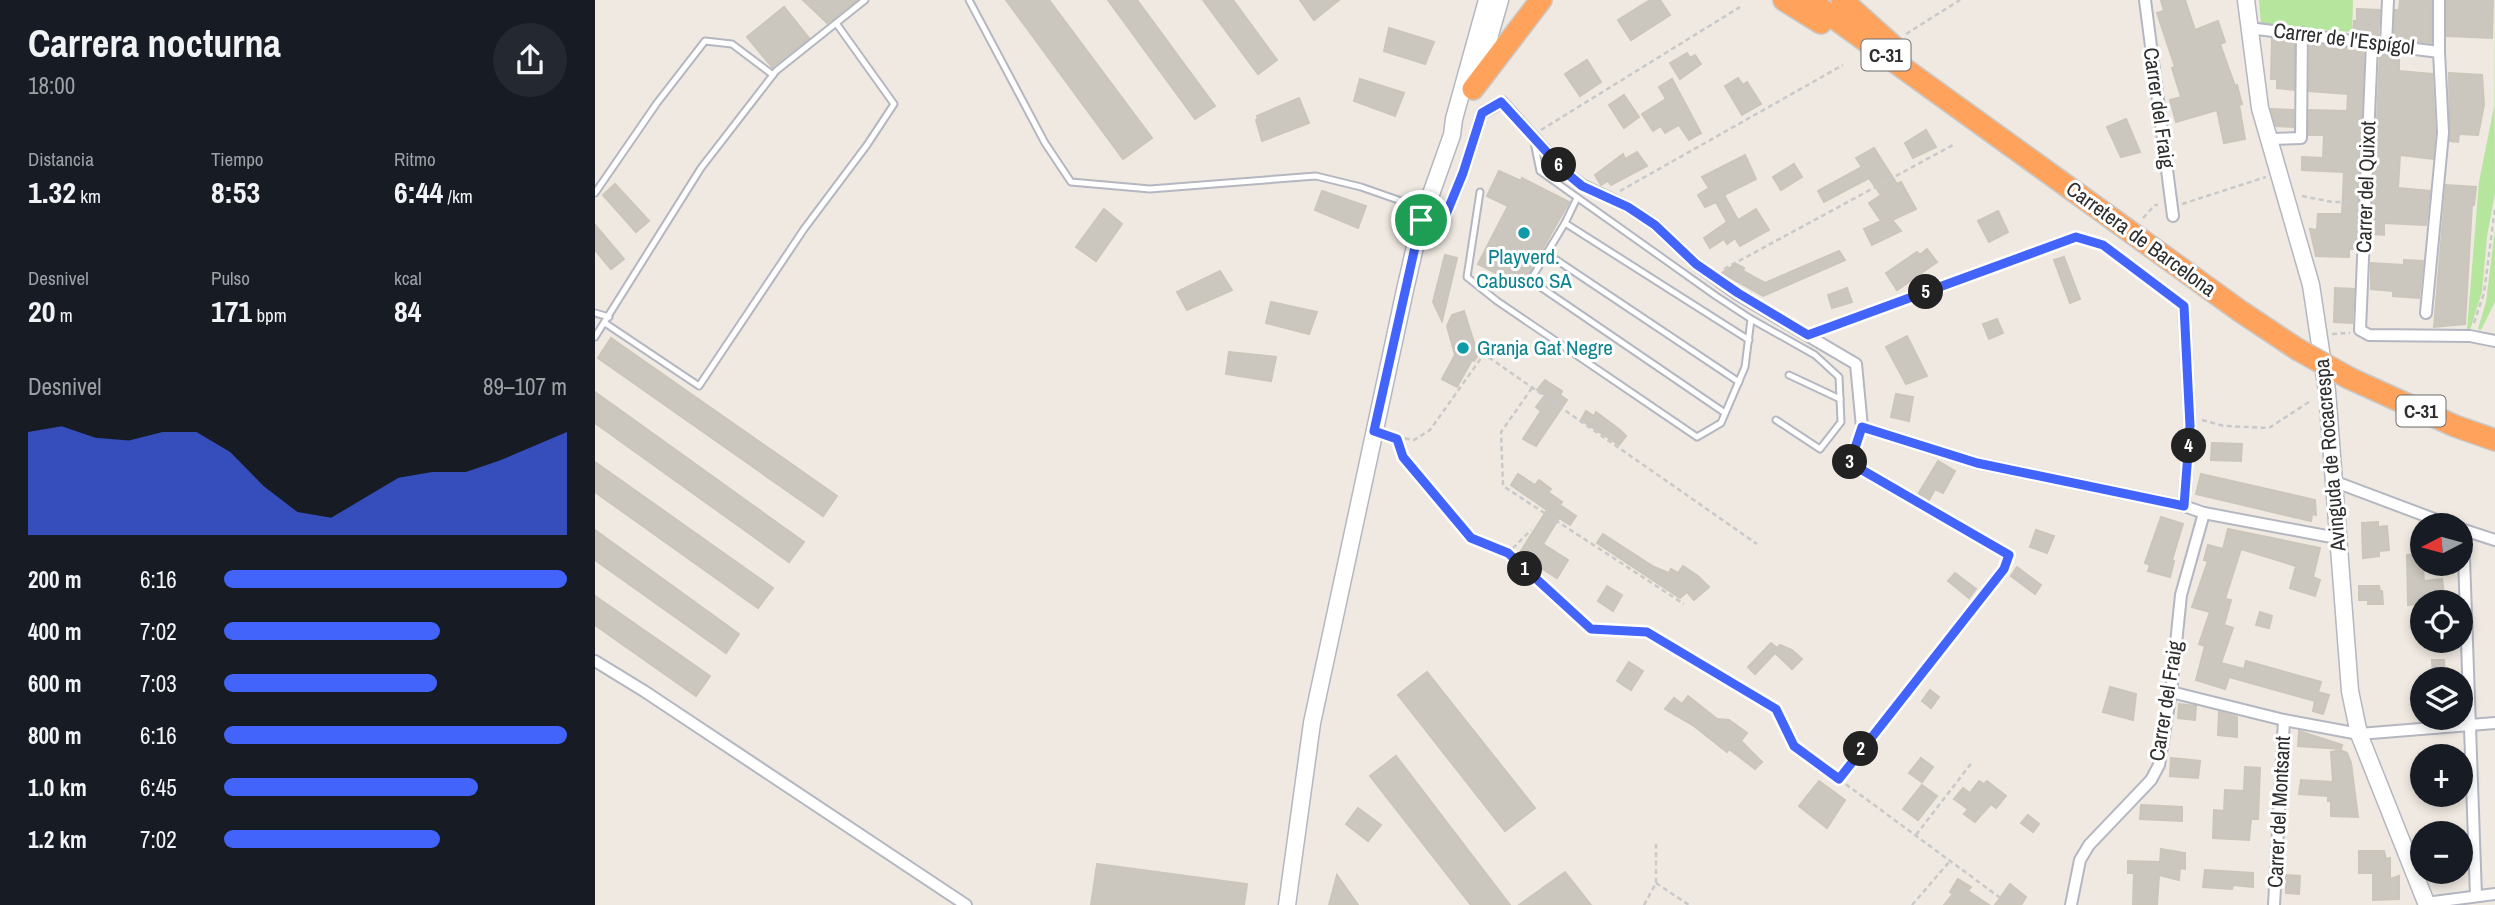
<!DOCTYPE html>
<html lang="es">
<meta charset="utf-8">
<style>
body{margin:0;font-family:"Archivo Narrow",sans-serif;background:#242831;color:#f1f3f6;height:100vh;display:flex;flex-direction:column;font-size:26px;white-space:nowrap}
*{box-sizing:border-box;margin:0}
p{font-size:23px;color:#9ea1a6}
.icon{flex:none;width:38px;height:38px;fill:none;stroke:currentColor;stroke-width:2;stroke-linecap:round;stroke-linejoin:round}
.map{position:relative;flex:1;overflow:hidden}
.panel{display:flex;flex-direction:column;background:#171b24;width:595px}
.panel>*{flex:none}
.needle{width:46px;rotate:264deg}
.buttons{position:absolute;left:1815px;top:513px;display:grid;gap:14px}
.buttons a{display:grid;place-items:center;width:63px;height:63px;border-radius:50%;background:#171b24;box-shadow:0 4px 10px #0003;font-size:35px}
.pin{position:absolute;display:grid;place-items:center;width:60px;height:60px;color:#fff;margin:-30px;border:4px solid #fff;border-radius:50%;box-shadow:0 2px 7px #0007}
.km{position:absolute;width:35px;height:35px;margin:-18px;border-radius:50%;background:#222;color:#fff;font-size:19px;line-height:35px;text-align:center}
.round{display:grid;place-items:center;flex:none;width:74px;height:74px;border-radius:37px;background:#242831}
.head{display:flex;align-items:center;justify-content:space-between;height:119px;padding:0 28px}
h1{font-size:38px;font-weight:700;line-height:52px}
.stats{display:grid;grid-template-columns:repeat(3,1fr);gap:10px;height:119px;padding:7px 28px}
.stats div{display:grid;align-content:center}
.stats b{font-size:30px;font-weight:700}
.stats small{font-size:19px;font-weight:400}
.stats p{font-size:19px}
.chart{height:196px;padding:14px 28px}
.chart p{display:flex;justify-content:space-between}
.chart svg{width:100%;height:126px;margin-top:7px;fill:#4264fb;opacity:.7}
ul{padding:0 28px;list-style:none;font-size:23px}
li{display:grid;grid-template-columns:112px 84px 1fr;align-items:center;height:52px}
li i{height:18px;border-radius:9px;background:#4264fb}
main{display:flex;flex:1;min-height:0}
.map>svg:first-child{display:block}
</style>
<main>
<section class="panel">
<div class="head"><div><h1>Carrera nocturna</h1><p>18:00</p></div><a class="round"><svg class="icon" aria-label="share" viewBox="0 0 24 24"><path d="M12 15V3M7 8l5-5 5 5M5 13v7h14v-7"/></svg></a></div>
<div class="stats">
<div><p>Distancia</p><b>1.32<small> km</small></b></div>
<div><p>Tiempo</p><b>8:53</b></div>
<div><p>Ritmo</p><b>6:44<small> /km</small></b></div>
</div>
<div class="stats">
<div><p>Desnivel</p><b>20<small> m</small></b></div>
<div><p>Pulso</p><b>171<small> bpm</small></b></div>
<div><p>kcal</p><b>84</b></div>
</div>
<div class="chart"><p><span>Desnivel</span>89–107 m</p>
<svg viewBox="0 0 160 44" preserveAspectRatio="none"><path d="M0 44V8L10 6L20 10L30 11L40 8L50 8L60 15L70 27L80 36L90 38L100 31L110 24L120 22L130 22L140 18L150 13L160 8V44z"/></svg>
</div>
<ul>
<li><b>200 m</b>6:16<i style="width:100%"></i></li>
<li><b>400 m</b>7:02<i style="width:63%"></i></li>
<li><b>600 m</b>7:03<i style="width:62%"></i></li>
<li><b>800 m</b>6:16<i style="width:100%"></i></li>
<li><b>1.0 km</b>6:45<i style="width:74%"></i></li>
<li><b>1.2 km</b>7:02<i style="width:63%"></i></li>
</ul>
</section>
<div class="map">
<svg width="1900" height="905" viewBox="0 0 1900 905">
<rect width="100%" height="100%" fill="#efe9e1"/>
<!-- green -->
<g fill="#b6e59e">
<polygon points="1664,0 1758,0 1757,32 1666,24"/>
<polygon points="1899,0 1900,193 1892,237 1887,292 1875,330 1872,329 1884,182 1899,107"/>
<polygon points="1900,229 1900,302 1886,330 1883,329 1891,302"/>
</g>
<!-- building -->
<g fill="#cbc7bf" stroke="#cbc5ba" stroke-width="2">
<polygon points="208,0 262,0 232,23"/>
<polygon points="411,0 454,0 557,138 528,159"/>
<polygon points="513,0 542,0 620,106 600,119"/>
<polygon points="608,0 638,0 682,60 663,74"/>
<polygon points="705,0 744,0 719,20"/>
<polygon points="1055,0 1065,0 1075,15 1036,40 1023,20"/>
<polygon points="1566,0 1590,0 1600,30 1623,21 1630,42 1625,44 1640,86 1642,85 1647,104 1644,105 1650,139 1629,143 1622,110 1581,122 1575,100 1586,97 1577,68 1580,67 1562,13 1569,11"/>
<polygon points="1805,0 1836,0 1836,43 1799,38 1800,10 1804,10"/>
<polygon points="1852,0 1898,0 1897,38 1852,36"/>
<polygon points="189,7 214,38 177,67 152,37"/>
<polygon points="1762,9 1785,10 1783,36 1758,33 1759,21 1762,21"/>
<polygon points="794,28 839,42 830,64 789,51"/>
<polygon points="1677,39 1699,42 1699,90 1682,88 1682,79 1676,79"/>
<polygon points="1715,44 1769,50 1761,249 1754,249 1754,257 1721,256 1715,229 1722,230 1723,214 1747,214 1749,172 1707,170 1707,157 1728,158 1729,135 1714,135 1714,110 1752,111 1753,94 1714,91"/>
<polygon points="1785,52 1804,55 1804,71 1837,74 1840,133 1838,159 1805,155 1803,188 1835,191 1831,225 1789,223 1789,235 1777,234"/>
<polygon points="1092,53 1095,58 1100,55 1106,64 1085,79 1075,63"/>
<polygon points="992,60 1006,82 985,96 970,74"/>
<polygon points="1854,73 1887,75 1889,105 1883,135 1864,134 1863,142 1855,141"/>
<polygon points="1143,78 1148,85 1152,82 1166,104 1147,115 1130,86"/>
<polygon points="765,79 809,93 800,116 759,101"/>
<polygon points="1077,79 1106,133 1094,140 1084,125 1070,133 1066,126 1058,131 1047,114 1071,99 1064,87"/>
<polygon points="1029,95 1044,117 1029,128 1014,105"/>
<polygon points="704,98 714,123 667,141 661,120 663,118 662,116"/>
<polygon points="1676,109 1698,110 1698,127 1681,126"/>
<polygon points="1531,119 1545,152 1526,157 1512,127"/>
<polygon points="1331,130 1341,147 1318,158 1310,143"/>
<polygon points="1279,148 1302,184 1306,182 1321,209 1297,220 1306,231 1277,245 1269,229 1286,221 1274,203 1286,195 1274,178 1229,202 1223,191 1267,167 1261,158"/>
<polygon points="1042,152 1052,166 1016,185 1013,181 1006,185 1000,175 1028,154 1030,159"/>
<polygon points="1150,155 1161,179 1129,195 1143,220 1161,209 1174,230 1145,246 1140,238 1132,244 1129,239 1115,248 1109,238 1132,222 1121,202 1110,207 1103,195 1114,188 1107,177"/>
<polygon points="1199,164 1207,177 1186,190 1178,177"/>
<polygon points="904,171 926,181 927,178 974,202 934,273 934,280 930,288 883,264 913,206 892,196"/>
<polygon points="20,184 54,221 41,232 8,195"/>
<polygon points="1851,185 1881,187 1879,205 1877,205 1870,324 1839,327"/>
<polygon points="727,191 771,206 763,228 720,210"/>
<polygon points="509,209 527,224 501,261 481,247"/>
<polygon points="1403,211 1413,232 1394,242 1383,221"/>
<polygon points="0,225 29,259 16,269 0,250"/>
<polygon points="1332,249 1342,262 1302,290 1291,273 1322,252 1325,255"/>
<polygon points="1244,251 1250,260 1168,296 1127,273 1141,264 1149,268 1148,271 1170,283"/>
<polygon points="850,255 862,258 847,321 838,302"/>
<polygon points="1469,257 1485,299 1475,303 1459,260"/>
<polygon points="1809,260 1828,261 1824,298 1798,296 1798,291 1776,289 1776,263 1809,265"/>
<polygon points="625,271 637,290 592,310 582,292"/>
<polygon points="1252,288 1257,302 1237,308 1233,295"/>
<polygon points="1740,288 1759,289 1757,323 1739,322"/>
<polygon points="676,302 722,312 714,334 671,323"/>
<polygon points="869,311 883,355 879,361 877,360 862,387 847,379 860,355 852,326 857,315"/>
<polygon points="1402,319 1408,333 1394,339 1388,324"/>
<polygon points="1312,336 1332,376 1311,384 1291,347"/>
<polygon points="16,338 242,496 228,516 3,358"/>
<polygon points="634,352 681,357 676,381 631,374"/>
<polygon points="950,380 967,391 965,395 972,400 941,446 928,439 946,411 941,407 950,395 942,390"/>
<polygon points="0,392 209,542 194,562 0,423"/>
<polygon points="1301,394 1318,397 1314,421 1296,417"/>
<polygon points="991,411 999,416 1001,412 1025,430 1031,436 1024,445 986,420"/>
<polygon points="1617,443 1647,444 1646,461 1616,460"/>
<polygon points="1343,461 1360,471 1348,493 1340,489 1333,502 1322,496"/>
<polygon points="0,462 178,588 163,608 0,492"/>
<polygon points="923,474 940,485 944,480 956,489 953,492 967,502 965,505 981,516 975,525 964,518 948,544 973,560 962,578 924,554 952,510 916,485"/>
<polygon points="1606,474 1720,500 1721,515 1717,514 1716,521 1601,494"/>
<polygon points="1566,517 1588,524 1577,560 1579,561 1575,577 1553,571 1555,565 1550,563"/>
<polygon points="1783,522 1783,527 1792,526 1794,550 1784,551 1784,556 1768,558 1767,523"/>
<polygon points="1633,529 1725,548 1718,577 1725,580 1720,596 1695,588 1701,566 1646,549 1630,599 1636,600 1629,625 1638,628 1626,663 1649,669 1651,661 1726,682 1723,692 1734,695 1728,714 1718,711 1720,701 1634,677 1630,689 1601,680 1610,646 1604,644 1615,612 1597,607 1613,561 1609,560 1613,545 1628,549"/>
<polygon points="0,530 144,634 131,653 0,560"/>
<polygon points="1441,530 1459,536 1452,553 1435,547"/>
<polygon points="1008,534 1059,567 1074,573 1076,569 1083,573 1088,566 1103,576 1114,587 1099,600 1092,592 1085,598 1002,543"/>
<polygon points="1827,554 1829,581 1847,579 1850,602 1827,602 1827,604 1813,605 1812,555"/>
<polygon points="1422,567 1446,585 1440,594 1416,576"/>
<polygon points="1360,573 1381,589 1374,598 1353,581"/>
<polygon points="1012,586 1027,595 1018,611 1003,601"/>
<polygon points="1764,586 1784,586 1785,591 1787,591 1788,604 1773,604 1773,600 1764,600"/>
<polygon points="0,596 115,676 101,696 0,625"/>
<polygon points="1665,612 1677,616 1674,628 1661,625"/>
<polygon points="1176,643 1182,648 1185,645 1197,650 1207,659 1197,669 1180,653 1160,674 1153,667"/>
<polygon points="1837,660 1849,660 1850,679 1838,679"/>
<polygon points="1034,662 1048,671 1036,690 1022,681"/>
<polygon points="832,672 940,808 910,831 803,695"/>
<polygon points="1515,687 1541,694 1538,720 1508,712"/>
<polygon points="1335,690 1344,697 1336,708 1327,701"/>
<polygon points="1093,696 1122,719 1134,720 1152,733 1146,741 1167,762 1160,769 1134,749 1132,752 1099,726 1070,709 1079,698 1087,704"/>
<polygon points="1584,704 1601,706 1600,720 1583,718"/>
<polygon points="1624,712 1642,717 1642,737 1623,735"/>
<polygon points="1704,731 1747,745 1746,749 1703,746"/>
<polygon points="1745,750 1752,753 1756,763 1763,817 1736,816 1736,801 1733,801 1733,796 1704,794 1706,780 1738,782 1736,752"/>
<polygon points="801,756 915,905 876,905 775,776"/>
<polygon points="1326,758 1338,767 1327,782 1314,773"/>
<polygon points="1576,758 1605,761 1603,778 1575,776"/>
<polygon points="1650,767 1665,768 1663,819 1656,819 1654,840 1618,838 1619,810 1629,811 1630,790 1649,791"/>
<polygon points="1224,781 1250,800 1232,828 1204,806"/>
<polygon points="1384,781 1389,784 1392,781 1411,796 1401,808 1396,804 1380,822 1369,814 1373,809 1359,799 1368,788 1375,793"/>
<polygon points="1327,785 1342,796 1323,820 1308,809"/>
<polygon points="1546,805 1587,807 1587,821 1545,819"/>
<polygon points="763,808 786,825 773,841 751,824"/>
<polygon points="1433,815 1444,824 1438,832 1426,823"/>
<polygon points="1566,849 1590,853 1590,869 1585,868 1584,880 1564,875 1562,905 1538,905 1539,873 1533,873 1533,861 1565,862"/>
<polygon points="1764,851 1789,851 1791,859 1795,858 1795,879 1804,876 1804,899 1778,900 1778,873 1764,873"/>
<polygon points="502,864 652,884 649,905 496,905"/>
<polygon points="1610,870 1658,873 1658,887 1638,885 1637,889 1608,887"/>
<polygon points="970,872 996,905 924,905"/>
<polygon points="742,875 763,905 734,905"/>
<polygon points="1691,875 1705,876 1704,894 1691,893"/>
<polygon points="1363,879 1376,887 1373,891 1394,905 1349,905 1358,894 1355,892"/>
<polygon points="1415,884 1431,897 1426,905 1400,905"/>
</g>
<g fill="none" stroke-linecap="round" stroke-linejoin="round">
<defs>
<g id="lane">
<polyline points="374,0 450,143 476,182 555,189 721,176 766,187 829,209"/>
<polyline points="939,142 945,171 1121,296 1156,319 1220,355 1244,377 1246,422 1225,449 1181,420"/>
<polyline points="885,192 872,277 902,301 1102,437 1126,423 1150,367 1156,319"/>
<polyline points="0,193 62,103 110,41 137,44 178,75"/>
<polyline points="982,198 970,223 938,276 944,286 1130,413"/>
<polyline points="970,223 1154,340"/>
<polyline points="951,253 1144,382"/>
<polyline points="0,313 14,317"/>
<polyline points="10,323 104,386 209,229 272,145 299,104 241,23"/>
<polyline points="0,337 106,168 181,71 270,0"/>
<polyline points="1194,375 1245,399"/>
</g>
<g id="street">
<polyline points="1550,0 1578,216"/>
<polyline points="1654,28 1844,52"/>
<polyline points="1777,44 1765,330 1774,335 1875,336 1900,341"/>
<polyline points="1791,45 1793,0"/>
<polyline points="1674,139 1706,138 1707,33"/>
<polyline points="826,220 845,229 868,173 887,113 907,102 969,171 987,185 1033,207 1060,225 1101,264 1142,294 1261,364 1267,427 1382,463 1589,506 1609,513 1742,538"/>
<polyline points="1831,313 1848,133 1844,52 1844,0"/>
<polyline points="1738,481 1855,525"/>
<polyline points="1589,506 1595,426 1589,307"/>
<polyline points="1866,529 1900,540"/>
<polyline points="1868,530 1881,896"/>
<polyline points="0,661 49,691 371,905"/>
<polyline points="1576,692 1689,720 1764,734 1900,723"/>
<polyline points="1831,903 1900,894"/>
<polyline points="1476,905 1485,860 1494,845 1556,780 1564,765 1576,692 1586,595 1609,513"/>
<polyline points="1679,905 1689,720"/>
</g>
<g id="secondary">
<polyline points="1651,0 1665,108 1716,285 1732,391 1755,691 1764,734 1832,905"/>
<polyline points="884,73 905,0"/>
<polyline points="692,905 717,723 810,290 825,225 857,135 859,119 892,0"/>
</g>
<g id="highway">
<polyline points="1189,0 1226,23"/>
<polyline points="1214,0 1645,311 1702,349"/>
<polyline points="1247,0 1297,45"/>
<polyline points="878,89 946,0"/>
<polyline points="1754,378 1860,426 1900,440"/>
</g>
</defs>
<!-- lane casing -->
<use href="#lane" stroke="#b4b7c1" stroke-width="9"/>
<!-- street casing -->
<use href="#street" stroke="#b4b7c1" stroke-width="14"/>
<!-- secondary casing -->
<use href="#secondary" stroke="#b4b7c1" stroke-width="19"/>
<!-- highway casing -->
<use href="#highway" stroke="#c9c9c9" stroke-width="24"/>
<!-- path -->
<g stroke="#c9c9c9" stroke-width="2.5" stroke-dasharray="5 3.5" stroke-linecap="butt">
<polyline points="1311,34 1365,0"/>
<polyline points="946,130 1145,7"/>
<polyline points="1025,191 1248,65"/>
<polyline points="1707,196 1737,202 1759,202"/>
<polyline points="1587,204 1671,177"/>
<polyline points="1548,218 1560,205 1563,205"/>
<polyline points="1129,269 1358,145"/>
<polyline points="1879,323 1889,293 1900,208"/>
<polyline points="1226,330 1481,237 1508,245 1579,299"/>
<polyline points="1737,334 1755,333"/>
<polyline points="937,388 906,432 908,486 1089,604"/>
<polyline points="1607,420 1629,426 1674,428 1717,400"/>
<polyline points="793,435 819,440 835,430 889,354 1162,544"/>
<polyline points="803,440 808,457 876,538 913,553 936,530"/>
<polyline points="913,553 996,630 1052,632 1181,709 1199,746 1415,905"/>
<polyline points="1244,779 1409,569 1414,555 1255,463 1264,437"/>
<polyline points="1321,835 1378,761"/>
<polyline points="1061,883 1094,905"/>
<polyline points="1049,905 1061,883 1061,844"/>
<polyline points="1317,905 1355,861"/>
</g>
<!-- lane -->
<use href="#lane" stroke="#fff" stroke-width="5"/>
<!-- street -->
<use href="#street" stroke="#fff" stroke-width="10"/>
<!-- secondary -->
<use href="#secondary" stroke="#fff" stroke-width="16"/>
<!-- highway -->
<use href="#highway" stroke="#ffa35c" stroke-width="21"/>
<defs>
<polyline id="highway-bridge" points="1702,349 1754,378"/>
</defs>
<!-- highway-bridge casing -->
<use href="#highway-bridge" stroke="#c9c9c9" stroke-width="24" stroke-linecap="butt"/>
<!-- highway-bridge -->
<use href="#highway-bridge" stroke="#ffa35c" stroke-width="21"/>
</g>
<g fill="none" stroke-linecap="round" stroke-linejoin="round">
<defs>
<polygon id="route" points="906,102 969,171 987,186 1033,207 1060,225 1101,264 1143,293 1213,335 1481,237 1508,245 1589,306 1595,426 1589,506 1382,463 1267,427 1255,463 1414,555 1409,569 1244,779 1199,746 1181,709 1052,632 996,629 913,553 876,538 808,457 802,439 779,431 826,220 845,229 868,173 887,113"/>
</defs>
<!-- route casing -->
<use href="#route" stroke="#fff" stroke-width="14"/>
<!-- route -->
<use href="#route" stroke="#4264fb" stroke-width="9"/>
</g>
<!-- markers -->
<g fill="#0f9aa8" stroke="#fff" stroke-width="2.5">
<circle cx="929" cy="233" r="7"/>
<circle cx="868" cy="348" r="7"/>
</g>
<g text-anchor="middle" stroke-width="6" stroke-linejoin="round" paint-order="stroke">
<!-- shield labels -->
<g fill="#fff" stroke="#6d6d6d" stroke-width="2">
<rect x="1266.5" y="39.5" width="49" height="31" rx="5"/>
<rect x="1801.5" y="395.5" width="49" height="31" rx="5"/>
</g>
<g font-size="19" font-weight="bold" fill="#2e2e2e">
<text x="1291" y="62">C-31</text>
<text x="1826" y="418">C-31</text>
</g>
<!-- street labels -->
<g font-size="21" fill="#2e2e2e" stroke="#fff">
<text transform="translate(1749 39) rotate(7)" y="7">Carrer de l'Espígol</text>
<text transform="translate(1564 108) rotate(82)" y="7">Carrer del Fraig</text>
<text transform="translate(1771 187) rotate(-88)" y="7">Carrer del Quixot</text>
<text transform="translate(1546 239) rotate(36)" y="7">Carretera de Barcelona</text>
<text transform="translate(1735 455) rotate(-95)" y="7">Avinguda de Rocacrespa</text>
<text transform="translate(1571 701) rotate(-81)" y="7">Carrer del Fraig</text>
<text transform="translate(1684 812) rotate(-87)" y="7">Carrer del Montsant</text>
</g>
<!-- culture labels -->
<g font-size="21" fill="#0d838f" stroke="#fff">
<text x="929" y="264">Playverd.<tspan x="929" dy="24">Cabusco SA</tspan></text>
<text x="882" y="355" text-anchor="start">Granja Gat Negre</text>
</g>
</g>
</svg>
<div class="buttons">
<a><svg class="needle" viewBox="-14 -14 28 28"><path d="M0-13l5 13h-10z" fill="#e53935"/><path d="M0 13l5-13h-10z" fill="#9ea1a6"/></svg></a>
<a><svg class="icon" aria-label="locate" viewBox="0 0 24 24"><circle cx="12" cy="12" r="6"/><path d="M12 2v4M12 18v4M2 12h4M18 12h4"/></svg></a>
<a><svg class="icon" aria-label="layers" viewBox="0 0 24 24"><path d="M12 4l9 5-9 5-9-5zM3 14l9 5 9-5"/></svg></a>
<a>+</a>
<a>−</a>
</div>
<div class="pin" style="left:826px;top:220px;background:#1e9e55"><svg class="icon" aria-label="arrive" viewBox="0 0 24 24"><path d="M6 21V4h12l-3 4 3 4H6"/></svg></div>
<b class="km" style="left:930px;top:569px">1</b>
<b class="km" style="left:1266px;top:749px">2</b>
<b class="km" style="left:1255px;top:462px">3</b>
<b class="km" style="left:1594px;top:446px">4</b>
<b class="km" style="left:1331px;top:292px">5</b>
<b class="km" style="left:964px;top:165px">6</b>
</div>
</main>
